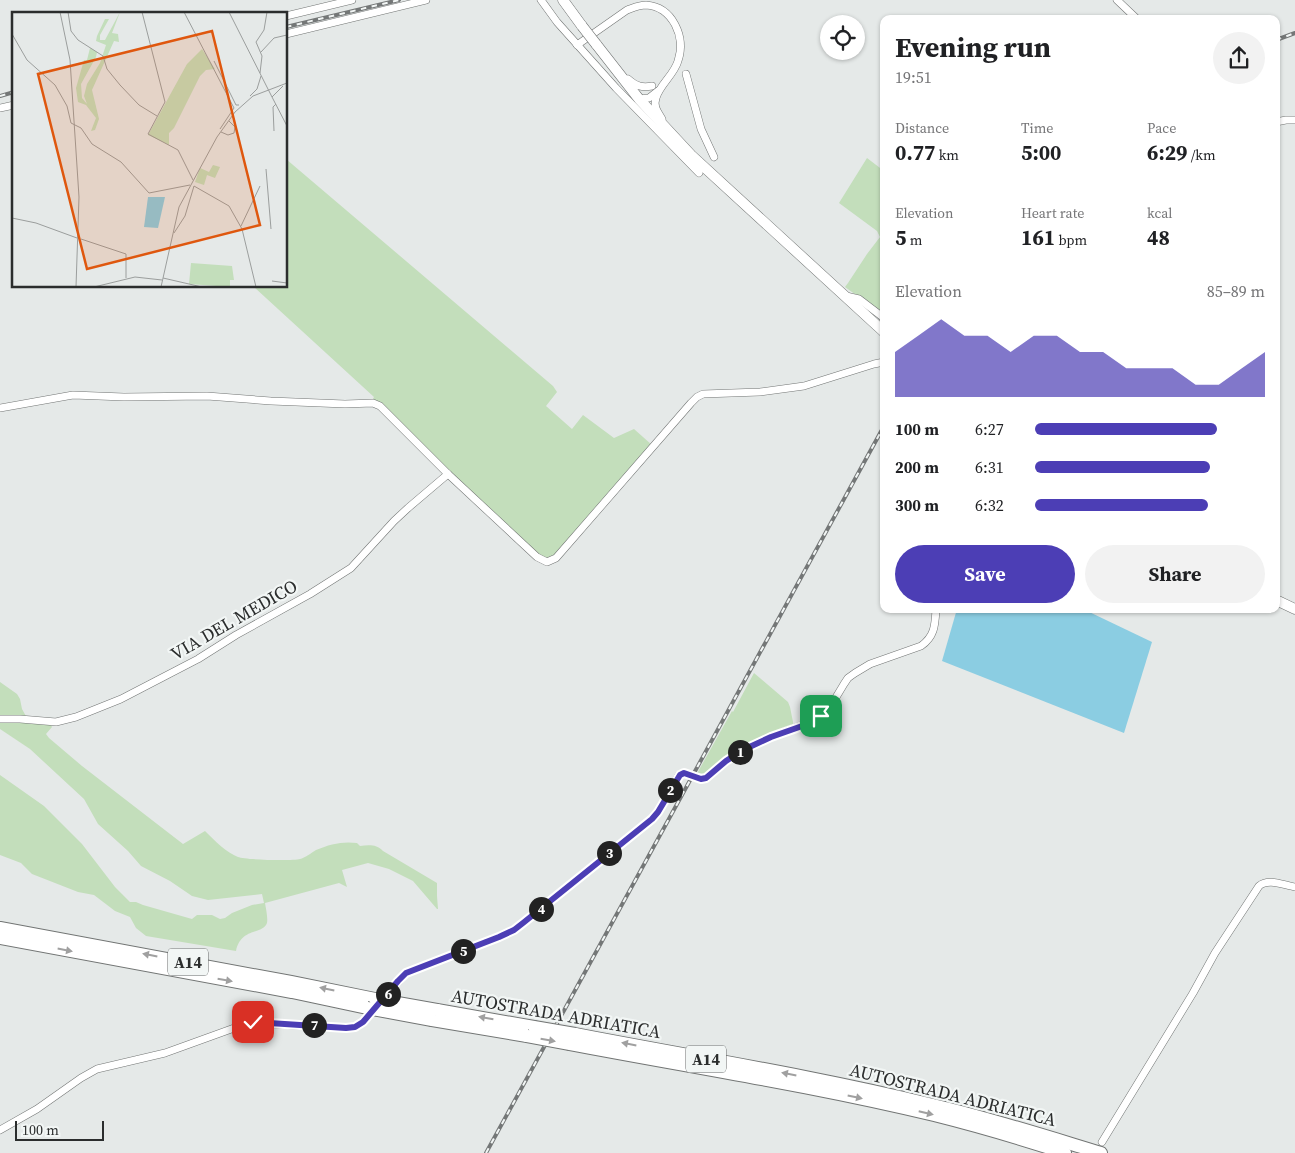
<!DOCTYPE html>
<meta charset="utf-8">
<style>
body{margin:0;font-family:"Source Serif 4",serif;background:#f2f2f2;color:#202124;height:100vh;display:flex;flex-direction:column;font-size:19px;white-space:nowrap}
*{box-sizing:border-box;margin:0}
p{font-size:16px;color:#757577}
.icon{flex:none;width:28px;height:28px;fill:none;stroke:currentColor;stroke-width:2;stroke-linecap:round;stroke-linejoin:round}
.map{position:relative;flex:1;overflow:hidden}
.drawer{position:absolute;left:880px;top:15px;width:400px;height:598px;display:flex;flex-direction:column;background:#fff;border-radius:10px;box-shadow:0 1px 4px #0004}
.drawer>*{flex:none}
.controls{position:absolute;left:820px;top:15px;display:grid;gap:10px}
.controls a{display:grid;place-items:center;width:45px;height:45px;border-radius:50%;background:#fff;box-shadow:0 1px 4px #0004;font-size:25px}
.scale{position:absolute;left:15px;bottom:12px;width:89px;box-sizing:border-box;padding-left:5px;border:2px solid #2b2d2d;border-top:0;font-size:14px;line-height:18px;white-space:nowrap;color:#2b2d2d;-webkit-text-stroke:4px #f2f6f5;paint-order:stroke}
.pin{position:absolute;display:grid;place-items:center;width:42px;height:42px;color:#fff;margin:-21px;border-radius:10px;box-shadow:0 2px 8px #0006}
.km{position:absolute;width:25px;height:25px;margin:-12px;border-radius:50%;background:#222;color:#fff;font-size:14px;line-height:25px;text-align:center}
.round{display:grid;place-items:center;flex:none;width:52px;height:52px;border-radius:26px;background:#f2f2f2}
.overview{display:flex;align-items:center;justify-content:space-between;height:85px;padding:0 15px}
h1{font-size:28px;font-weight:700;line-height:38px}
.stats{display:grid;grid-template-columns:repeat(3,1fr);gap:8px;height:85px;padding:5px 15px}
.stats div{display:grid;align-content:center}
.stats b{font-size:21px;font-weight:700}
.stats small{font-size:14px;font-weight:400}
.stats p{font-size:14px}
.chart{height:140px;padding:10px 15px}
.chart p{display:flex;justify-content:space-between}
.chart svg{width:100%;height:90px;margin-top:5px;fill:#4c3eb5;opacity:.7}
.cta{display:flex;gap:10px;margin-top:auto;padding:10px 15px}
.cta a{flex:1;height:58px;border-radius:30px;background:#4c3eb5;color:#fff;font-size:20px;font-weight:700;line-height:58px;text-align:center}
.cta a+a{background:#f2f2f2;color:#202124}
ul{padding:0 15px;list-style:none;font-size:16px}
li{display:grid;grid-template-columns:80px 60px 1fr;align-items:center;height:38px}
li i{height:12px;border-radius:6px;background:#4c3eb5}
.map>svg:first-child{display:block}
</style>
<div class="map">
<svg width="1295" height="1153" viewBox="0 0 1295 1153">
<rect width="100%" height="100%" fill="#e5e9e8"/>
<!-- green -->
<g fill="#c3debb">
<polygon points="867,158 884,171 884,315 845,287 848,283 867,254 880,237 877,231 839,203"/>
<polygon points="286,159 553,386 557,392 546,406 572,429 583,415 614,438 634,429 652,445 553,558 541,558 371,402 374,397 253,286 286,286"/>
<polygon points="754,673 788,702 790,707 794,727 767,738 705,777 695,777 732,711 733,712"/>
<polygon points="0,682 17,694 20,699 22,709 28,720 0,720"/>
<path d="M13,722L51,725L52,727L46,734L49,738L82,766L183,844L205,831C214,840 227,853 238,857C245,860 293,861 300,859C305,858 311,853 316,850C330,844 343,841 357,843L360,846C368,845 377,844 383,851L437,883V896L438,909H437L413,881L389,869L368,863L342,870L347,887L339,883L265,903C266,909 268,918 267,923C263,935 241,927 236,951L146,936L136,928L130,917L115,911L94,895L78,892L32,874L21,863L0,855V775L44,806L82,844L115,887L130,902H136L143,905L192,919L197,915H212L220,919L225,918L232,913L252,905L264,903L262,894L208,900L192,896L170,881L141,866L128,851L98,824L84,799L30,749L0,729V723Z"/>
</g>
<!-- water -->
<polygon fill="#8bcde2" points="957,609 1083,609 1152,642 1124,733 942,661"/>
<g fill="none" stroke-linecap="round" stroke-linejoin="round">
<defs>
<g id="minor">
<polyline points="541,0 557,22 616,88 699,173"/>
<polyline points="1117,0 1137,19"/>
<polyline points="286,16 352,0"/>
<polyline points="286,34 426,0"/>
<path d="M577,45L627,10C633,8 639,5 646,5C673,7 686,37 678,61C674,75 660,84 656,98C653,107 658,112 662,119"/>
<polyline points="686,74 701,129 714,157"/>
<path d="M628,79C636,86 642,88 652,86"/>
<polyline points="639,99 649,98 658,91"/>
<polyline points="0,108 14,105"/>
<polyline points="1276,122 1286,120 1295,120"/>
<polyline points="846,296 859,299 884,318"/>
<polyline points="0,408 73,395 124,397 207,396 271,401 345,404 373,403 380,406 448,474 537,557 547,562 556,558 691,403 697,397 703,394 760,392 804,386 874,364 884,362"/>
<polyline points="0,719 20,719 56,722 76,717 121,699 198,659 236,635 310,594 351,568 394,521 408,508 448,474"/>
<path d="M382,1001L406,973L499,937L513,930L523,923L652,819L658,812L679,775L684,773L701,779L706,778L727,761L743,750L771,737L815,720L829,709L844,684L848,678L855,673L870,664L921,646C935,636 935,625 936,609"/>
<path d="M0,1130L37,1109L81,1078L97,1069L165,1053L248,1023L346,1028C360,1028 366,1019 375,1009"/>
<path d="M1102,1142L1193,993L1215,953L1259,886C1268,878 1283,885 1295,887"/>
</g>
<g id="secondary">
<polyline points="563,0 582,26"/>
<polyline points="596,44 639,99 691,155 884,332"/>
<polyline points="1276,600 1295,609"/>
</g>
<g id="motorway">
<polyline points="0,928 291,982 375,999"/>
<polyline points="0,938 292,992 367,1008"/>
<polyline points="437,1010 534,1027"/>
<polyline points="432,1020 527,1036"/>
<path d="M575,1034C694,1057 815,1076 933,1105C989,1118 1045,1136 1101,1153"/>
<path d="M570,1044C691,1067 814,1086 934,1115C978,1126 1022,1139 1065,1153"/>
</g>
</defs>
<!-- minor casing -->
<use href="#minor" stroke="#727574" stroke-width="8"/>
<!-- secondary casing -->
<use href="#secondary" stroke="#727574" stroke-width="11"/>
<!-- motorway casing -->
<use href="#motorway" stroke="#727574" stroke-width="14"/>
<!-- minor -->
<use href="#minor" stroke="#fff" stroke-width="7"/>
<!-- secondary -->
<use href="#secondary" stroke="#fff" stroke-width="10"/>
<!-- motorway -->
<use href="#motorway" stroke="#fff" stroke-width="12"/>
<defs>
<g id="rail">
<polyline points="286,27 399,0"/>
<polyline points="1276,40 1295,33"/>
<polyline points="0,96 14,92"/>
<polyline points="486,1153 884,426"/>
</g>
</defs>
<!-- rail casing -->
<use href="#rail" stroke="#747777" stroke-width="4"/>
<!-- rail -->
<use href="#rail" stroke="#f2f6f5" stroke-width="2" stroke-dasharray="5.5" stroke-linecap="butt"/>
<defs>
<polyline id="secondary-bridge" points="582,26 596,44"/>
<g id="motorway-bridge">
<polyline points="375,999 437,1010"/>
<polyline points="367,1008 432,1020"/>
<polyline points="534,1027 575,1034"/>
<polyline points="527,1036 570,1044"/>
</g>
</defs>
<!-- secondary-bridge casing -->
<use href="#secondary-bridge" stroke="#727574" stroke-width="11" stroke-linecap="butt"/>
<!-- motorway-bridge casing -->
<use href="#motorway-bridge" stroke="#727574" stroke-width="14" stroke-linecap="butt"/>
<!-- secondary-bridge -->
<use href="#secondary-bridge" stroke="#fff" stroke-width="10"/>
<!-- motorway-bridge -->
<use href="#motorway-bridge" stroke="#fff" stroke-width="12"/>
</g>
<!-- one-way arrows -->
<defs><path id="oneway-solid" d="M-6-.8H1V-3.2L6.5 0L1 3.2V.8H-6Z" transform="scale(1.25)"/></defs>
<g fill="#a0a0a0">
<use href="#oneway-solid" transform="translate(65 950) rotate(11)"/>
<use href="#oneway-solid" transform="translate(150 955) rotate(-169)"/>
<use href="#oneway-solid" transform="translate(225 980) rotate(10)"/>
<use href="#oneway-solid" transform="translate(327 989) rotate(-168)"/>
<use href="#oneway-solid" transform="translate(486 1018) rotate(-170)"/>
<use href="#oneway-solid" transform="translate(548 1040) rotate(10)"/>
<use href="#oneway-solid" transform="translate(629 1044) rotate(-169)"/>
<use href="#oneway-solid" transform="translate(789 1074) rotate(-169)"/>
<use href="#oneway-solid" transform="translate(855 1097) rotate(12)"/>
<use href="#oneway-solid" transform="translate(926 1113) rotate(13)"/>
</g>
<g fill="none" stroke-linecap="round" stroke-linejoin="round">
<defs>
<polyline id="route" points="253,1022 346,1028 355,1027 363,1022 398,981 406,973 499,937 514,930 523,923 652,819 658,812 680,775 684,773 701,779 706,778 726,761 743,750 771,737 805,725 821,716"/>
</defs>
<!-- route casing -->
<use href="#route" stroke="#fff" stroke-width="10"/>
<!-- route -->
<use href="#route" stroke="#4c3eb5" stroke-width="6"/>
</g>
<g text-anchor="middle" stroke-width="4.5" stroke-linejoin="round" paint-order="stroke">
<!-- shield labels -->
<g fill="#f2f6f5" stroke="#676969" stroke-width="1">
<rect x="168" y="948.5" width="40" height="27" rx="4"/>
<rect x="686" y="1045.5" width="40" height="27" rx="4"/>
</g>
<g font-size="16" font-weight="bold" fill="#2b2d2d">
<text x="188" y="968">A14</text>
<text x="706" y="1065">A14</text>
</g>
<!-- street labels -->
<g font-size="18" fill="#2b2d2d" stroke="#f2f6f5">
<text transform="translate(234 620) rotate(-30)" y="6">VIA DEL MEDICO</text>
<text transform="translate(556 1014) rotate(10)" y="6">AUTOSTRADA ADRIATICA</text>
<text transform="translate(953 1095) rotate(14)" y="6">AUTOSTRADA ADRIATICA</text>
</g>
</g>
<!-- overview -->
<g transform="translate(12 12)">
<rect width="275" height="275" fill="#e5e9e8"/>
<path d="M108,0L100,21L106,22L107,30L102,29L80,78L87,107L83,118L79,119L84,106L74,93L66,90L64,76L72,48H75L78,36L85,40L84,45L69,72L70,86L75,92L72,84L75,72L88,51L94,33L84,29L85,24L93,7H97L88,23V28H93ZM190,37L203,57L194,58L188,64L162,116L157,121V133L136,123L175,52ZM201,153L208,155L203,166L195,163L192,173L183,170L188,156L197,160ZM179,251L220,254L222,268H218V275L177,272Z" fill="#c3debb"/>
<path d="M136,185H153L146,216L132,215Z" fill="#8bcde2"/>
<path fill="none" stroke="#9b9e9d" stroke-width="1" d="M48,0L58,48L67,185L64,275M56,0L59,19L66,28L91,44L95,57L108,73L127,93L145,104M130,0L153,90L136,122L166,138L181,168M172,0L222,96L208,117M217,0L260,85L271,74M0,22L15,48L43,73L55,94L59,111L69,116L80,132L109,150L137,181L178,173M249,40L262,26L275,23M202,49L224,93H227M248,61L250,44L244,30L252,18L255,0M238,84L245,77L249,64M260,85L275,114M262,119L261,95L264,92M209,120L216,123L222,121L223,115L217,109M254,157L259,217M182,174L217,194L230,217L244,275M0,206L24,211L65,226M229,214L248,174M162,221L173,204L182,174M69,227L114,242V266M123,265L150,268M151,266L190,275M260,269L275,271M82,275L123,265M149,275L167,195L205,125L223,100L241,84L275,71"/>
<path fill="#df570e" fill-opacity="0.15" stroke="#df570e" stroke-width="2.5" d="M200,19L248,213L75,257L26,62Z"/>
<rect width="275" height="275" fill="none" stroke="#2b2d2d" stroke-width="2.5"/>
</g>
</svg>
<div class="controls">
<a><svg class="icon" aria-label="locate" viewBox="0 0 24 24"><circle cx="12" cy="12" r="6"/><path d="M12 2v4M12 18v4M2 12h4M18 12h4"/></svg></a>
</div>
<div class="scale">100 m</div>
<div class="pin" style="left:821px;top:716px;background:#1e9e55"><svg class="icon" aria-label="arrive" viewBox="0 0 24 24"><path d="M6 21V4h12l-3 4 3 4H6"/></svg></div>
<div class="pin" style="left:253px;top:1022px;background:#d93025"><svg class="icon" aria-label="check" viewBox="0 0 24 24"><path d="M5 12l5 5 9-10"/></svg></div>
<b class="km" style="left:740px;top:752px">1</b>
<b class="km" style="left:670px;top:790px">2</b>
<b class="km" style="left:609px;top:853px">3</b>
<b class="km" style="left:541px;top:909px">4</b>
<b class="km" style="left:463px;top:951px">5</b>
<b class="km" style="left:388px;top:994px">6</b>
<b class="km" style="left:314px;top:1025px">7</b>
<section class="drawer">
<div class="overview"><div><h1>Evening run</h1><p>19:51</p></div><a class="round"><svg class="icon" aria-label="share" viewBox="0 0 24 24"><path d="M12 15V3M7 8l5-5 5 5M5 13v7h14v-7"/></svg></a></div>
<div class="stats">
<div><p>Distance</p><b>0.77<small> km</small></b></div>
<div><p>Time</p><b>5:00</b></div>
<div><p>Pace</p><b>6:29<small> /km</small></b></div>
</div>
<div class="stats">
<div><p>Elevation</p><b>5<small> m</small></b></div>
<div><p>Heart rate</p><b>161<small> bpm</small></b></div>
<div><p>kcal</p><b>48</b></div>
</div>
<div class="chart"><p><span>Elevation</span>85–89 m</p>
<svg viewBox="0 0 160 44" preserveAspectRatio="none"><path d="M0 44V22L10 14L20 6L30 14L40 14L50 22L60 14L70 14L80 22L90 22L100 30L110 30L120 30L130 38L140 38L150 30L160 22V44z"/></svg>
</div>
<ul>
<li><b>100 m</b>6:27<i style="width:79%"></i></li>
<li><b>200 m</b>6:31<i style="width:76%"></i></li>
<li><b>300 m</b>6:32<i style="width:75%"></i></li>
</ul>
<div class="cta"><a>Save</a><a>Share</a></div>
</section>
</div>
